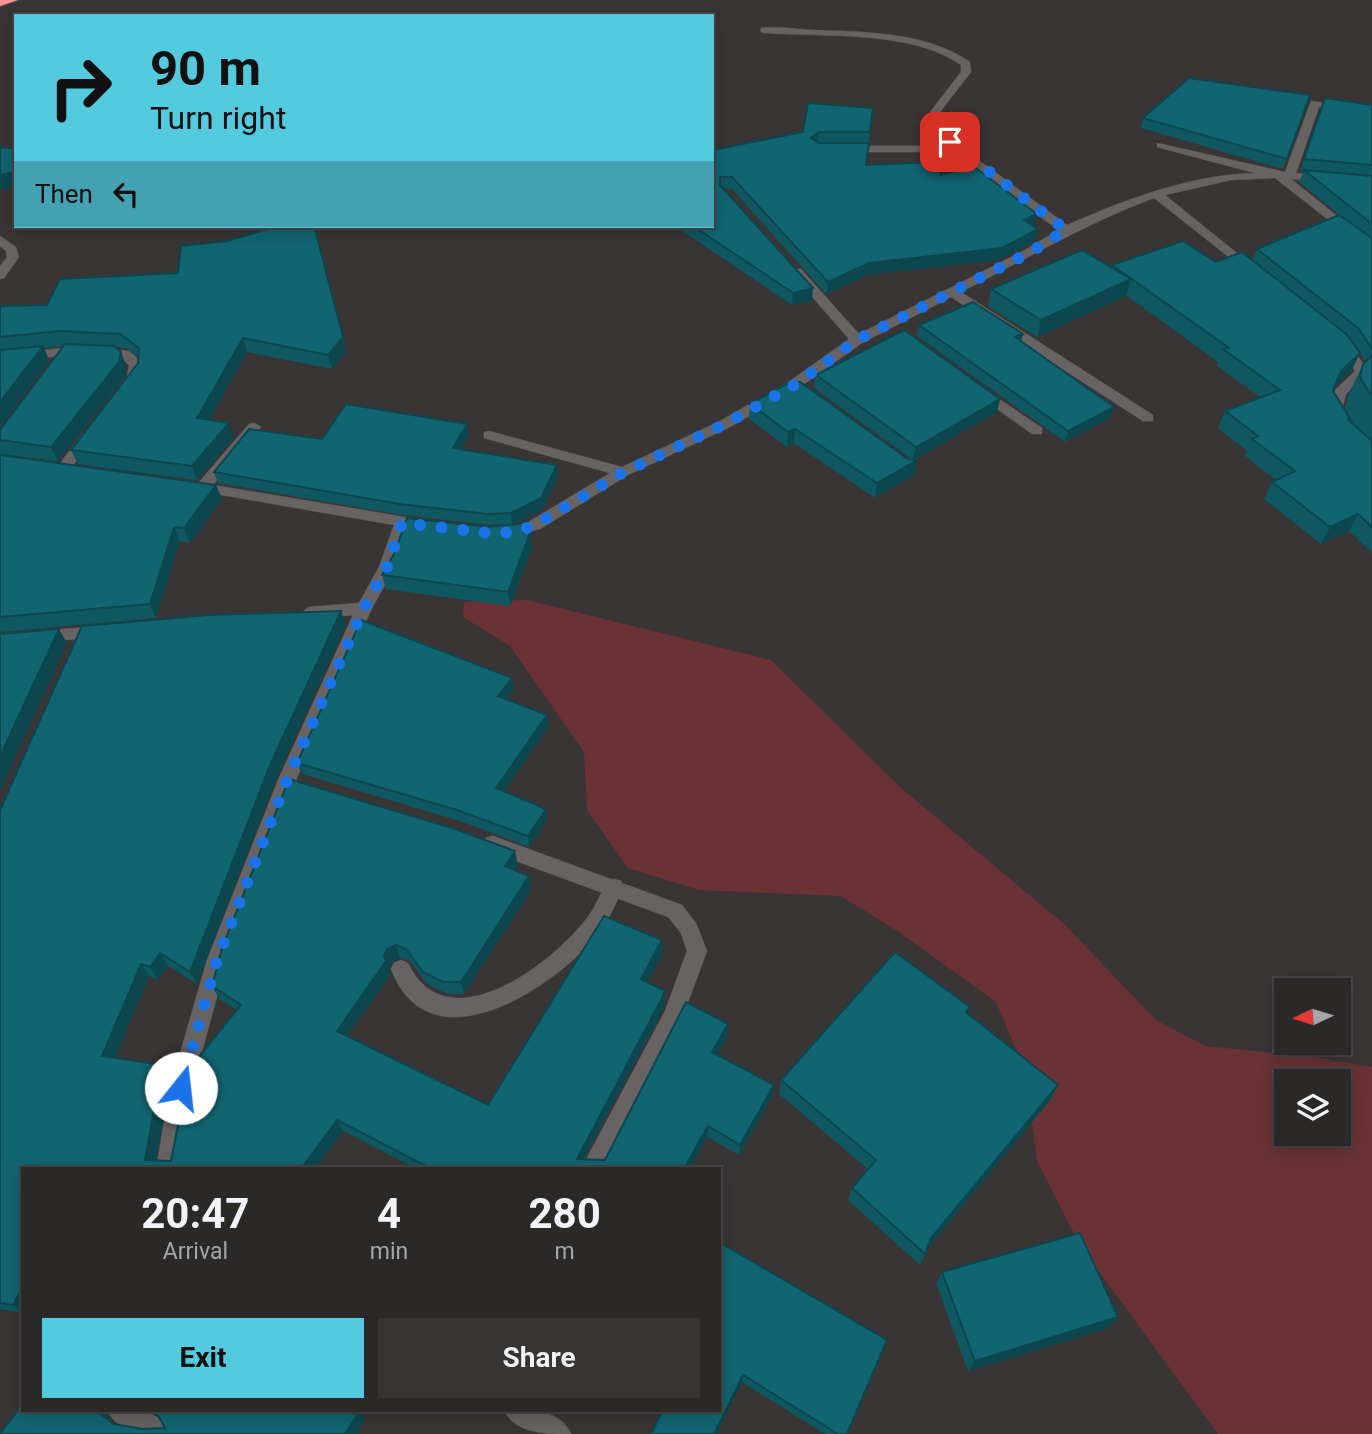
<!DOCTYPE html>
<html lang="en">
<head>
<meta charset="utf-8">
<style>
	:root { --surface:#2b2828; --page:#373434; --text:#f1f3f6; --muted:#a6a6a8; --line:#474445; --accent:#54cade }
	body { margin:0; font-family:Roboto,sans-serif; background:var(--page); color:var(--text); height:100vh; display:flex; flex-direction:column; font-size:26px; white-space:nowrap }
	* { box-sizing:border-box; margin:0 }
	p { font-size:23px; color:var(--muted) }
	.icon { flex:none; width:38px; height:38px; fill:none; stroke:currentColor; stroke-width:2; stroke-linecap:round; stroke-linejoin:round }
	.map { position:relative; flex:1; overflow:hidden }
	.details { position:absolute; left:21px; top:1167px; width:700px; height:245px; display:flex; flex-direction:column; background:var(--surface); border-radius:0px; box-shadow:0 4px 18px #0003,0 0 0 2px var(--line) }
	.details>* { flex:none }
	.banner { position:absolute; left:14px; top:14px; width:700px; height:214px; border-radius:0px; box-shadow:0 4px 18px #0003,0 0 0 2px var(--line); background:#54cade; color:#111; overflow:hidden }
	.needle { width:46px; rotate:266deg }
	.controls { position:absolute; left:1274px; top:978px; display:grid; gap:14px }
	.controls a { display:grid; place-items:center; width:77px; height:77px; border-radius:0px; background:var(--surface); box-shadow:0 4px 18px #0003,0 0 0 2px var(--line); font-size:35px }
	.pin { position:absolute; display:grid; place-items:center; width:60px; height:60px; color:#fff; margin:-30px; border-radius:14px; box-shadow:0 4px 10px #0006 }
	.me { position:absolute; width:77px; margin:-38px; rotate:16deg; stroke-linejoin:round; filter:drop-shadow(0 0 5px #0008) }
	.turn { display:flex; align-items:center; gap:24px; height:147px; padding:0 21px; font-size:32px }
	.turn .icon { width:91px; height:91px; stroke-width:2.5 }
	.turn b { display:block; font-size:49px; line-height:60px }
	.then { display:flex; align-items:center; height:66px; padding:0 21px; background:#0003; gap:14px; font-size:26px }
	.eta { display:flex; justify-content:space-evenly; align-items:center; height:119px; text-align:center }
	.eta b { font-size:42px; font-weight:700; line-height:49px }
	.primary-button { display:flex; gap:14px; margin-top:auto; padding:14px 21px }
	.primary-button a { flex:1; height:80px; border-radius:0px; background:var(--accent); color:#111; font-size:28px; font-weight:700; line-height:80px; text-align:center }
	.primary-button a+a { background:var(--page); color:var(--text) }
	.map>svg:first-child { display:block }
	.green { fill:#6a3234; fill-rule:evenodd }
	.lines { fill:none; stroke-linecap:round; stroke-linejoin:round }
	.service-casing { stroke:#575252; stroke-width:1 }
	.minor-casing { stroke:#575252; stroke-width:1 }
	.motorway-casing { stroke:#575252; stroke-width:2 }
	.service { fill:#686363; fill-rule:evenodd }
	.minor { fill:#686363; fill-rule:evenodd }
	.motorway { fill:#f99193; fill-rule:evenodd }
	.wall { fill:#0f5761; fill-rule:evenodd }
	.shaded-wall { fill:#0c474f }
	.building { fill:#116571; stroke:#0c474f; stroke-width:2 }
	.route { stroke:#1a73e8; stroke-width:12; stroke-dasharray:0 21.6 }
</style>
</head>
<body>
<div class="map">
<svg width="1372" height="1434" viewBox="0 0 1372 1434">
	<rect width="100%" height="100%" fill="#393535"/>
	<!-- green -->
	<path class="green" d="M527,600l244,60 129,127 164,137 92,96 49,26 109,11 58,10v367h-154l-137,-187 -44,-86 -13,-93 -28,-66 -97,-70 -58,-36 -142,-6 -71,-22 -41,-58 -3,-58 -74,-106 -47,-29 1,-15zM1286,1082h53v52h-53z"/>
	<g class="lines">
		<!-- service casing -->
		<g class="service-casing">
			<path id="service" d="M614,879l7,2 3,6c-9,17 -16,36 -29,51 -45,52 -166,131 -204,31l3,-6 7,-3 7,3c38,80 139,4 175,-40 11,-12 17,-28 24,-42z"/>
		</g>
		<!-- minor casing -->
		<g class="minor-casing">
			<g id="minor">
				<path d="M761,28c15,-2 33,1 49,2 52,2 115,1 160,32l1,10 -31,40 21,35 106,78c60,-26 123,-50 188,-52l-98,-26v-4l128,29 26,-71 61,8v6l-53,-8 -23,66 76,7v6l-81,-7 81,65v10l-97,-76 -44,2 -66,15 88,71 2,3 -6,4 -95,-75c-68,25 -129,62 -193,94l192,123v6h-10l-192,-124 -89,46 -62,44 -70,40 -102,48 -88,54 -34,8 -5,-1 -3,-4 3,-4 29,-7 80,-48 -126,-35v-6l5,-1 133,36 98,-46 70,-40 59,-42 -56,-64v-6h8l58,65 166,-84 33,-20 -104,-78h-109l-5,-3 5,-3h103l-18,-34 31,-40v-7c-49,-35 -138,-28 -197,-32l-3,-1z"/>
				<polygon points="0,236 16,247 19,257 4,278 0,279 0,266 7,257 6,251 0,246"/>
				<polygon points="1341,340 1346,341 1369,371 1346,394 1342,409 1350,424 1372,447 1372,460 1367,458 1339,429 1328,409 1335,390 1355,371 1334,344"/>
				<polygon points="66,348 73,352 71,355 0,362 0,354"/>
				<polygon points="97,349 129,351 141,361 141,377 132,389 122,389 120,386 127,377 129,365 121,358 92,356 92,350"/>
				<polygon points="980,386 1042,428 1042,434 1032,434 975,393 975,387"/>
				<polygon points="254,423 261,427 213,485 429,521 437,526 429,531 408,528 395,567 372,608 296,780 227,960 192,1088 178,1169 156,1169 170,1088 207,960 278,780 353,615 309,619 301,613 309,607 359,603 379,567 394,525 193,490 193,484 199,482 249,424"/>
				<polygon points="88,432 93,433 93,439 68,472 58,472 58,466 83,433"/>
				<polygon points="103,626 111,632 109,636 0,646 0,634"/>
				<polygon points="493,836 682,905 696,923 707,951 681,1021 604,1169 581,1169 665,1011 687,951 681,933 668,917 486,850 484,844 486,838"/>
				<path d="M107,1410c24,0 54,-2 65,24 -24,0 -54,0 -65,-24z"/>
				<path d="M504,1410c24,0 56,-2 67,24 -24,0 -56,0 -67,-24z"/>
			</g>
		</g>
		<!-- motorway casing -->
		<g class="motorway-casing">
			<polygon id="motorway" points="0,0 18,0 0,6"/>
		</g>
		<!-- service -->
		<use href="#service" class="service"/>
		<!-- minor -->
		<use href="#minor" class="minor"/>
		<!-- motorway -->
		<use href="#motorway" class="motorway"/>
	</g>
	<!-- wall -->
	<g class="wall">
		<polygon points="1310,95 1283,169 1141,128 1143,118"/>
		<path d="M1325,98l47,7v448l-23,-22 -28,13 -57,-45 8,-17 4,-2 -31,-24 2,-5 -29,-23 7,-17 35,-14 -43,-31 1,-4 -92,-67v1l-89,41 -49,-31 3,-17 120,-22 1,-2 104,-3 37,-2 4,-11 90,-28 -48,-39 5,-11h-4zM1350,339l16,23 -3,2 -15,31 -3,14 -12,-18 2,-5 17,-16z"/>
		<polygon points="873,108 866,165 941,175 1034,226 1035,241 999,260 867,275 826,294 732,189 724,189 812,301 792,305 675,226 712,226 712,150 803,132"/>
		<polygon points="0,306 346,352 332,369 247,352 209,420 234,438 197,480 78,464 71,450 138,363 138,357 126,348 116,347 121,352 126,366 125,376 58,461 0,454 0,430 64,346 44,348 49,360 0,426"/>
		<polygon points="919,325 1023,334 1021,341 1110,418 1065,442 917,336"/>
		<polygon points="816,375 997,412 914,460 914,475 875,498 794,443 787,447 749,419 750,404 908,459 913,460 814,388"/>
		<polygon points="469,435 461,449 558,477 542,510 512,524 490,525 402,515 218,483 214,472 322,439"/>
		<polygon points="0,455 216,485 222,499 190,543 180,541 156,618 0,632"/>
		<polygon points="528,520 532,547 510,606 386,589 382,575 488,527 519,524"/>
		<polygon points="346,625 276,779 197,984 168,966 158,980 149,976 115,1058 162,1065 171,1077 156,1160 171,1161 237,1010 219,999 212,986 518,865 514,870 531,890 464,994 447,994 427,984 410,961 400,958 392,962 389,968 391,974 347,1036 488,1105 663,953 647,982 665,1003 663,1010 584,1159 605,1160 728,1036 717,1054 774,1085 772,1096 739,1155 707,1137 690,1169 417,1169 343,1131 315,1169 23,1169 23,1313 0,1309 0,810"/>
		<polygon points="512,678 514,689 506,699 547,715 549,726 504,791 547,820 529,847 460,821 302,774 297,763"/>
		<polygon points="968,1013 1051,1099 927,1249 920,1265 848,1200 852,1188 868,1169 779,1094 781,1080"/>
		<polygon points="719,1242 847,1434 825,1434 742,1382 719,1410"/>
		<polygon points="942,1272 1108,1328 968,1371 936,1283"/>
	</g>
	<!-- shaded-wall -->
	<g class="shaded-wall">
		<polygon points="819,132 818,143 811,138"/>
		<polygon points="16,172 16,186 0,190 0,175"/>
		<polygon points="1037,214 1034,226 1021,233 1024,220"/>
		<polygon points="1038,229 1035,241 999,260 867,275 826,294 828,282 869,263"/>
		<polygon points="1131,279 1126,296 1037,337 1041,320"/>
		<polygon points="813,288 812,301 792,305 793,293"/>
		<polygon points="1023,334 1020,345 1015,337"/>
		<polygon points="343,337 346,352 332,369 328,355"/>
		<polygon points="243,338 247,352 202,433 197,418"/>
		<polygon points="43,346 49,360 0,426 0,402"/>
		<polygon points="121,352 126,366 125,376 58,461 51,447"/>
		<polygon points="1360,353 1352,370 1333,388 1341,371"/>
		<polygon points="1000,399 997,412 913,460 916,447"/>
		<polygon points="1114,407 1110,418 1065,442 1068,431"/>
		<polygon points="229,423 234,438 197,480 192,466"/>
		<polygon points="467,424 469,435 455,459 453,448"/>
		<polygon points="795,429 794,443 787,447 788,432"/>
		<polygon points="917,460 914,475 875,498 877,483"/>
		<polygon points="557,465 558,477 542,510 512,524 511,513"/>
		<polygon points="216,485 222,499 190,543 184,528"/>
		<polygon points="1358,514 1349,531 1321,544 1330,527"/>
		<polygon points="528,520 532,547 510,606 508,592 523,532"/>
		<polygon points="174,527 180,541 156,618 150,604"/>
		<polygon points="341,611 346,625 276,779 197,984 190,972 270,765"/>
		<polygon points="59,629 67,643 0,791 0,756"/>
		<polygon points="512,678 514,689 500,708 498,696"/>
		<polygon points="547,715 549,726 498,799 496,788"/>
		<polygon points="546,809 547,820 529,847 528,836"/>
		<polygon points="515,851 518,865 508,879 505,866"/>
		<polygon points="529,876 531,890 464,994 461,982"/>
		<polygon points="662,940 663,953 642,991 641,979"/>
		<polygon points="396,945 400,958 392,962 389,968 384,955 387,949"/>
		<polygon points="160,953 168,966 158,980 150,967"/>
		<polygon points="386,961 391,974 343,1042 337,1031"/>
		<polygon points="141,964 149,976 111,1068 102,1056"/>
		<polygon points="665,991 665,1003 663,1010 578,1169 577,1159"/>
		<polygon points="728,1024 728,1036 712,1063 712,1052"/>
		<polygon points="162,1065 171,1077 154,1169 145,1160"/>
		<polygon points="774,1085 772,1096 739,1155 740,1145"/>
		<polygon points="1058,1085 1051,1099 926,1250 931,1238"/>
		<polygon points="337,1120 343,1131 315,1169 301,1169"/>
		<polygon points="708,1126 707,1137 690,1169 684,1169"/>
		<polygon points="23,1286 23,1312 13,1305"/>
		<polygon points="1118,1317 1108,1328 968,1371 975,1361"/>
		<polygon points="743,1375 742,1382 717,1434 714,1434"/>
		<polygon points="98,1410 105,1410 110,1420 125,1431 99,1413"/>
		<polygon points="359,1412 365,1419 356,1434 345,1434"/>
	</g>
	<!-- building -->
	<g class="building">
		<polygon points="1189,78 1310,95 1287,159 1143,118"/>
		<polygon points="1325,98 1372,105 1372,165 1304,159"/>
		<polygon points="808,103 873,108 870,132 819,132 811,138 819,143 869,143 866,165 936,162 941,175 973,166 1037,214 1024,220 1038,229 1002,248 869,263 828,282 732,177 720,177 720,185 813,288 793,293 693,226 712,226 712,150 803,132"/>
		<polygon points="0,148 16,148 16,172 0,175"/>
		<polygon points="1304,170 1372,176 1372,224"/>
		<polygon points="1339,215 1372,238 1372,349 1358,328 1257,249"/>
		<polygon points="278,226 314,226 343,337 328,355 243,338 197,418 229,423 192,466 71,450 138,363 139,348 120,334 60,331 0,337 0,306 47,305 60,279 178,273 181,246 227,241"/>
		<polygon points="1183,241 1216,262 1242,252 1346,334 1360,353 1341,371 1333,391 1351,420 1347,419 1372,441 1372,527 1358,514 1330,527 1272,482 1295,471 1252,439 1258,436 1225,411 1280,390 1223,349 1229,348 1112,265"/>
		<polygon points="1082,250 1131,279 1041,320 991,289"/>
		<polygon points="973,302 1023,334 1015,337 1114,407 1068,431 919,325"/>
		<polygon points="904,330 1000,399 916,447 816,375"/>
		<polygon points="65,344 114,346 121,352 119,362 51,447 0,440 0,430"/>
		<polygon points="43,346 0,402 0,350"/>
		<polygon points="1372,355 1372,395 1368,391 1360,377 1363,364"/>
		<polygon points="792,381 800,382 908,459 917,460 877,483 795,429 788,432 750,404"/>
		<polygon points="346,404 467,424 453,448 557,465 541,498 511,513 488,514 400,504 214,472 249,429 322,439"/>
		<polygon points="0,455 216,485 184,528 174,527 150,604 0,617"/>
		<polygon points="407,518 488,527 519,524 528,520 523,532 530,533 508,592 382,575 394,554"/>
		<polygon points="341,611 270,765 190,972 160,953 150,967 141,964 102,1056 162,1065 145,1160 171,1161 189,1069 241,1005 212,986 222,948 289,779 452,828 515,851 505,866 529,876 461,982 443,982 423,972 406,949 396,945 387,949 384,955 386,961 337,1031 488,1105 604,916 662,940 641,979 665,991 662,998 577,1159 605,1160 686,1002 728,1024 712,1052 774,1085 740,1145 708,1126 684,1169 432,1169 337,1120 301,1169 23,1169 23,1286 13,1305 0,1303 0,810 82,626 210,615"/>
		<polygon points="361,620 512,678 498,696 547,715 496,788 546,809 528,836 457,810 297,763"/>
		<polygon points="59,629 0,756 0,634"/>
		<polygon points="895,952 970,1007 966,1012 1058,1085 931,1238 925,1254 852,1188 876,1160 781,1080"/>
		<polygon points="1080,1233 1118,1317 975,1361 942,1272"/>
		<polygon points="719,1242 887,1340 847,1434 838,1434 743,1375 714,1434 651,1434 663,1410 719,1410"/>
		<polygon points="23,1404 23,1410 98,1410 99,1413 114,1424 143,1429 165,1428 159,1417 150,1410 357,1410 359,1412 345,1434 0,1434"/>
	</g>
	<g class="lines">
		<!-- route -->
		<polyline class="route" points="181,1088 217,960 247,883 287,780 364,608 387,567 402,523 490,533 516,532 535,525 624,472 725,424 796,384 857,340 1029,253 1066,230 950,142"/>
	</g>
</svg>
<div class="controls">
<a><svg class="needle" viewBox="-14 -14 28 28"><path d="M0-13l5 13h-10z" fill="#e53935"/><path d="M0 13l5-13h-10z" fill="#a6a6a8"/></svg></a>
<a><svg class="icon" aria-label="layers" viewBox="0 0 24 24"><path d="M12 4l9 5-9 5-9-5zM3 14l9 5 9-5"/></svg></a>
</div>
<div class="pin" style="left:950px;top:142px;background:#d93025"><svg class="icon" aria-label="arrive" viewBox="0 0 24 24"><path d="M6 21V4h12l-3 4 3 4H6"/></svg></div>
<svg class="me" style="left:181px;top:1088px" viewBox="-20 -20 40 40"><circle r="19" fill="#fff"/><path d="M0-13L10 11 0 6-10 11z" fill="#1a73e8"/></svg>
<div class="banner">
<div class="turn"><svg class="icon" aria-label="right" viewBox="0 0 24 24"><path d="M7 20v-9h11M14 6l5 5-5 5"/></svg><div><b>90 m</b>Turn right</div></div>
<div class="then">Then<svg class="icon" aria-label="left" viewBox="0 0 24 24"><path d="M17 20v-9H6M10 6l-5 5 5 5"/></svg></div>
</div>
<section class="details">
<div class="eta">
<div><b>20:47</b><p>Arrival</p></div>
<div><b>4</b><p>min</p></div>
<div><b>280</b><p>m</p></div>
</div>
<div class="primary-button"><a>Exit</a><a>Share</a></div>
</section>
</div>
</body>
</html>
